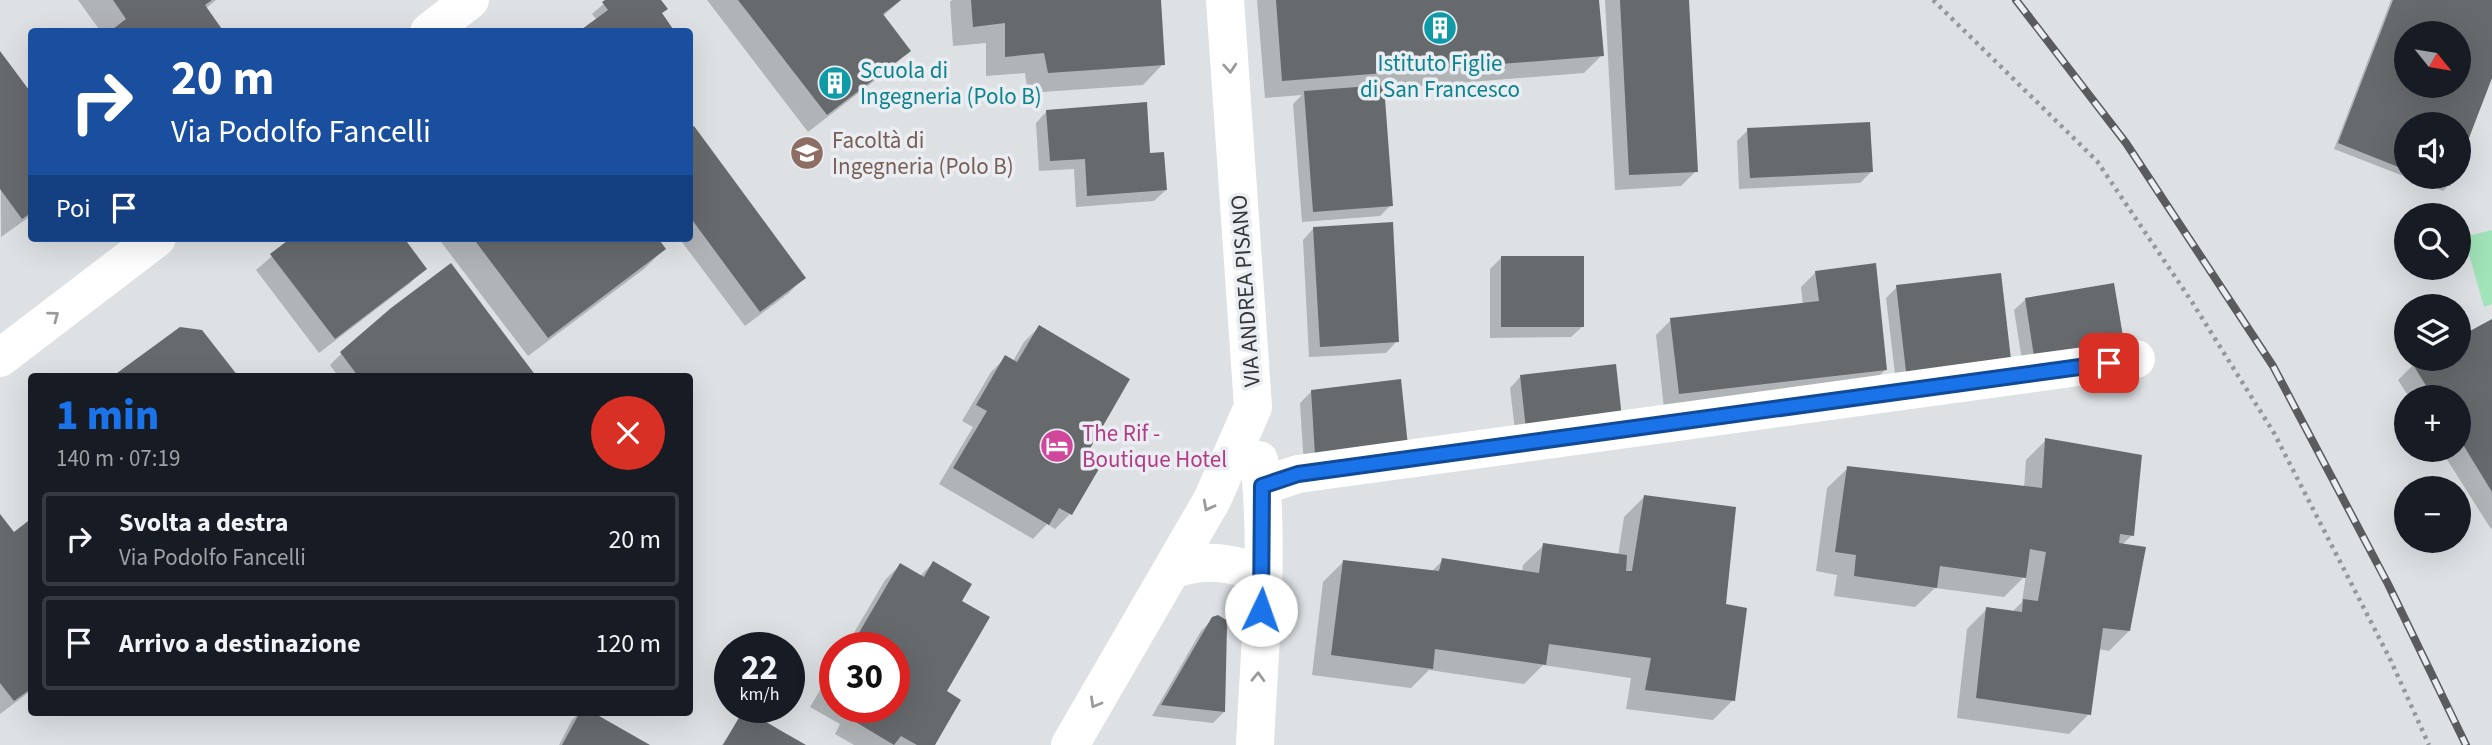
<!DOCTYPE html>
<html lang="it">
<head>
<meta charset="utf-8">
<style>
	:root { --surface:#171b24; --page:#242831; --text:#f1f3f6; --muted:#9ea1a6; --line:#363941; --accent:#1a73e8 }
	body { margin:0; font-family:"Source Sans 3",sans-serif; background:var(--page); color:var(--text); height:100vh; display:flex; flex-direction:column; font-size:26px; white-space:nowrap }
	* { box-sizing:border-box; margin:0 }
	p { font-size:23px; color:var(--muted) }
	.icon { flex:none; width:38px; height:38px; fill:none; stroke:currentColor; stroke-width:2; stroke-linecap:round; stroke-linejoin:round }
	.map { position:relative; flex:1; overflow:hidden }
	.details { position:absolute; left:28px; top:373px; width:665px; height:343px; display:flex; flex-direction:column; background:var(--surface); border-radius:7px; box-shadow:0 7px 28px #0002 }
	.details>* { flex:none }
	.banner { position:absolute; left:28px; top:28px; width:665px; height:214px; border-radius:7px; box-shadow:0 7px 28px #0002; background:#1a4fa0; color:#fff; overflow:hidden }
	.needle { width:46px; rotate:120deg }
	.fabs { position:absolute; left:2394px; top:21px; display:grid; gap:14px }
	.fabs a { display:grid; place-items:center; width:77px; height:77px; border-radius:50%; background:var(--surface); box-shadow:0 7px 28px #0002; font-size:35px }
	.speed { position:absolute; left:714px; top:632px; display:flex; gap:14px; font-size:35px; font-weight:700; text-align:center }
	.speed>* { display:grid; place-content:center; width:91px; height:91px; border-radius:50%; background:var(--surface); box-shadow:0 7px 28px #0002; line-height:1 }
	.speed small { font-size:18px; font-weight:400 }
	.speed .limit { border:10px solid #d22; background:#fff; color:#111 }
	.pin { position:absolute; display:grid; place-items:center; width:60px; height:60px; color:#fff; margin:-30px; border-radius:14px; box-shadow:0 4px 10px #0006 }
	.me { position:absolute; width:77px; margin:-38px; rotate:3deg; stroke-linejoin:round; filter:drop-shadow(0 0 5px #0008) }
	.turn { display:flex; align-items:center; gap:24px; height:147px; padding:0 28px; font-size:32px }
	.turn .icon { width:91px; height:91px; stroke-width:2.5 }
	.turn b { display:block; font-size:49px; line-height:60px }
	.then { display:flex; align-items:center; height:66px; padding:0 28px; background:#0003; gap:14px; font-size:26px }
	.round { display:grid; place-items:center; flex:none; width:74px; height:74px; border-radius:37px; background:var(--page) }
	.summary { display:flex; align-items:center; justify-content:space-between; height:119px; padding:0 28px }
	h1 { font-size:42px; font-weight:800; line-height:52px; color:var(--accent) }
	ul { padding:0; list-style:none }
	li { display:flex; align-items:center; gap:21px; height:94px; margin:0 14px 10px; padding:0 14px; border:4px solid var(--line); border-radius:7px }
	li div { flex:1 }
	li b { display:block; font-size:26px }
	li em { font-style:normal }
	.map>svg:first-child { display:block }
	.green { fill:#a1e4b9 }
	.shadow { fill:#0003; fill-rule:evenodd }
	.building { fill:#666a6d; fill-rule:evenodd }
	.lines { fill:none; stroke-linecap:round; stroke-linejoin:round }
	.path { stroke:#96989b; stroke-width:4.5; stroke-dasharray:3.5 5; stroke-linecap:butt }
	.minor { stroke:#fff; stroke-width:38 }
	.rail-casing { stroke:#5a5b5d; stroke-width:8 }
	.rail { stroke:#eaeef2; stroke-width:5; stroke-dasharray:16; stroke-linecap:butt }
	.oneway { stroke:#9a9b9c }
	.route-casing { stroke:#114b97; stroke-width:18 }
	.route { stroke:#1a73e8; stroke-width:12 }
	.labels { text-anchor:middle; stroke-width:7; stroke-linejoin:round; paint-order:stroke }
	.culture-label { font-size:23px; fill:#0d838f; stroke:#eaeef2 }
	.education-label { font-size:23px; fill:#785e54; stroke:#eaeef2; text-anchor:start }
	.street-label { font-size:23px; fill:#363739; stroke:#eaeef2 }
	.hotel-label { font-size:23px; fill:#b23c85; stroke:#eaeef2; text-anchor:start }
</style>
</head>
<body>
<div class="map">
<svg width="2492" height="745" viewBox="0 0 2492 745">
	<rect width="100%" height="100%" fill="#dde1e4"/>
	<!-- green -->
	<polygon class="green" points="2492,230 2492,304 2484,307 2464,237"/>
	<!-- shadow -->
	<g class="shadow">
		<polygon points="78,0 216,0 205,9 221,32 101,32"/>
		<polygon points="608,0 659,0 597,20 592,14"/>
		<polygon points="707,0 901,0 883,16 908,51 891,68 808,132"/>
		<polygon points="952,0 1159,0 1163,64 1143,85 1028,93 1025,73 986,76 986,43 953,46 950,2"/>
		<polygon points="1257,0 1598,0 1602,55 1584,73 1382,89 1391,205 1380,216 1302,222 1293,104 1302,95 1265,98"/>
		<polygon points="1605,0 1687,0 1696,171 1681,186 1615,190"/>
		<path d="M2391,0h101v72l-33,87v-35h-53v53l-72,-28zM2406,33h53v53h-53z"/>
		<polygon points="0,53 28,93 32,90 32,215 1,237"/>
		<polygon points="1047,111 1148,155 1166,190 1154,201 1076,207 1074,169 1039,171 1036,123"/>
		<polygon points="693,129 804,277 789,293 745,326 679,238 690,238 690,132"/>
		<polygon points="1748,130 1871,172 1860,183 1739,189 1737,141"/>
		<polygon points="2406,177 2452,177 2449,185 2443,191"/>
		<polygon points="1314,228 1397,341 1386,353 1309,357 1303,240"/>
		<polygon points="293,238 402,238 425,269 409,284 319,353 256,270"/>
		<polygon points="438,238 656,238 664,249 644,269 528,356"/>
		<polygon points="1501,258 1583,326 1571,337 1490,338 1490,269"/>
		<polygon points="450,266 533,376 338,376 330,365 341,354 389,312"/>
		<polygon points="1816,272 1886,369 1870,385 1664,409 1656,335 1671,320 1803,305 1801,287"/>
		<polygon points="2000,274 1897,391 1886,298 1897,287"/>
		<polygon points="2113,285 2024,373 2014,310 2026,299"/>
		<polygon points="2492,321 2492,528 2491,529 2441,450 2459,450 2459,397 2409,397 2398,380 2413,365 2424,359 2459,359 2459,339"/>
		<polygon points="1039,327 1085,453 1070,514 1055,529 1047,524 1033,539 939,484 973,427 962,421 991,372 1006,357 1013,361 1024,342"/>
		<polygon points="181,329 201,332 236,376 116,376"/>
		<polygon points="1614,366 1516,439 1510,388 1521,376"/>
		<polygon points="1400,381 1304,466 1300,403 1311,392"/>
		<polygon points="2046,440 2132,535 2122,545 2129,631 2109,651 2098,649 2089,714 2069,734 1957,718 1967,629 1987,609 2012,612 2022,602 2026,575 2004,597 1935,588 1915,607 1834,596 1837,575 1816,571 1827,488 1848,468 2024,488 2026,460"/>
		<polygon points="1644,497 1724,606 1733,700 1713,720 1626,709 1631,678 1543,665 1524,684 1429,670 1411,688 1312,675 1323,582 1343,562 1431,572 1443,560 1522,572 1523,565 1544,545 1618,556 1624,517"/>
		<polygon points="0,516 13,534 32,520 32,690 0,714"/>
		<polygon points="933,563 959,601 933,745 854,745 835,734 840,724 810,707 835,665 835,707 894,707 894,648 845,648 885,580 900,565 920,576"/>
		<polygon points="1213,619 1224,712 1213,723 1152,716 1201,631"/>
		<polygon points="744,711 802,745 722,745"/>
		<polygon points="580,712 588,712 647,745 559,745 572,720"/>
	</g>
	<!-- building -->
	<g class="building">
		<polygon points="113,0 212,0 205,5 224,32 109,32 126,19"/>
		<polygon points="605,0 661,0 668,9 662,13 675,32 578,32 608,10 602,2"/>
		<polygon points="738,0 901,0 883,14 911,51 827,115"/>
		<polygon points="971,0 1161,0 1165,65 1048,73 1044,53 1005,57 1005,23 973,27"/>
		<polygon points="1276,0 1599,0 1604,56 1282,81"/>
		<polygon points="1620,0 1689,0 1698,172 1629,175"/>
		<path d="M2393,0h99v78l-33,86v-40h-53v46l-68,-27zM2406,33h53v53h-53z"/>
		<polygon points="0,51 29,90 32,88 32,212 22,219 0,189"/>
		<polygon points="1384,85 1393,206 1313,212 1304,91"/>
		<polygon points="1147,102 1150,153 1164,152 1167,190 1087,196 1085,159 1050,161 1046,110"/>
		<polygon points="1870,122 1873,172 1750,178 1747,128"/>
		<polygon points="694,126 806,278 760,312 690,217 690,129"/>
		<polygon points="2426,177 2454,177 2450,186"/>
		<polygon points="1393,222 1399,342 1320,347 1313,227"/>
		<polygon points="291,238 404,238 427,269 335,339 270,254"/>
		<polygon points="473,238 658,238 666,249 548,338"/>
		<rect x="1501" y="256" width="83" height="71"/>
		<polygon points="451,263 536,376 358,376 340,352 391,308"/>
		<polygon points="1876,263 1887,370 1679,394 1670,318 1819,301 1815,271"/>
		<polygon points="2001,273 2012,368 1907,380 1896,285"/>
		<polygon points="2114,283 2125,348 2035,363 2025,298"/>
		<polygon points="2492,319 2492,492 2459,438 2459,397 2433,397 2412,363 2420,359 2459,359 2459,337"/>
		<polygon points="1039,325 1130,379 1088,452 1103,462 1072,515 1059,508 1049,525 953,468 987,411 976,405 1005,355 1017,362"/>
		<polygon points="180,327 202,330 238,376 113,376"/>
		<polygon points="1616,364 1622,418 1526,429 1520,375"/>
		<polygon points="1401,379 1408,446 1315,455 1311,390"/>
		<polygon points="2045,438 2142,455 2134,536 2120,534 2119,543 2146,547 2130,631 2103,628 2091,715 1976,698 1986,607 2022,612 2023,599 2038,601 2046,552 2030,549 2026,578 1940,566 1937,588 1854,576 1856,555 1835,552 1847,466 2042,488"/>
		<polygon points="1644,495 1736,507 1726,604 1747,608 1735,701 1645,690 1651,658 1549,644 1546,665 1435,649 1433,669 1331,655 1343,560 1439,571 1442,558 1539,573 1543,543 1627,555 1626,571 1632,571"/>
		<polygon points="0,514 14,532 32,518 32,688 14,701 0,683"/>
		<polygon points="933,561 972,584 962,601 990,617 947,691 961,700 935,745 917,745 901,736 894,745 849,718 855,707 894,707 894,648 850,648 900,563 924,577"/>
		<polygon points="1218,615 1226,620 1227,627 1225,712 1161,705 1212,617"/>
		<polygon points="835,673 835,697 824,691"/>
		<polygon points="744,709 778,729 806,745 723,745"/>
		<polygon points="580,712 592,712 650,745 562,745"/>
	</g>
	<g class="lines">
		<!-- path -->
		<polyline class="path" points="1933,0 2097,161 2192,302 2274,433 2391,661 2429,745"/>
		<!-- minor -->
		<g class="minor">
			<polyline points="429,32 470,0"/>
			<polyline points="0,358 157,238"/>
			<polyline points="1262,486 1298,474 2136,359"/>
			<path d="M1174,569c35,-11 54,-6 89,4"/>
			<polyline points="1070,745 1212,500 1253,407 1225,0"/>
			<path d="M1255,745c4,-94 15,-191 4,-285"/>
		</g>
		<!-- rail casing -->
		<g class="rail-casing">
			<polyline id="rail" points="2016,0 2126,143 2273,366 2388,584 2466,745"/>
		</g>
		<!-- rail -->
		<use href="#rail" class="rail"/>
	</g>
	<!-- one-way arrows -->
	<defs><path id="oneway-chevron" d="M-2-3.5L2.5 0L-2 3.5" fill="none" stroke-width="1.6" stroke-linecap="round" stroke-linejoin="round" transform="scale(1.75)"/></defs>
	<g class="oneway">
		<use href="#oneway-chevron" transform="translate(1230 68) rotate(86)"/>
		<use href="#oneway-chevron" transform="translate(54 316) rotate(-37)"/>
		<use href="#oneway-chevron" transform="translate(1208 506) rotate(118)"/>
		<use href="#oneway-chevron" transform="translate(1258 677) rotate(-88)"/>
		<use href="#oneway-chevron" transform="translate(1095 703) rotate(120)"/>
	</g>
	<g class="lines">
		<!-- route casing -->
		<g class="route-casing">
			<polyline id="route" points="1261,610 1262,486 1298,474 2109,363"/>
		</g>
		<!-- route -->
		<use href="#route" class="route"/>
	</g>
	<!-- icons -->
	<defs>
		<g id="building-disc" transform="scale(1.75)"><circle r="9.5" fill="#0f9aa8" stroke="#eaeef2"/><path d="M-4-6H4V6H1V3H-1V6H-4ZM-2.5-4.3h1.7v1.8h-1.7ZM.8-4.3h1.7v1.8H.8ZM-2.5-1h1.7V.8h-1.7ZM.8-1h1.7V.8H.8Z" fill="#fff"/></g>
		<g id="university-disc" transform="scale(1.75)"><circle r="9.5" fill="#8d6e63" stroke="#eaeef2"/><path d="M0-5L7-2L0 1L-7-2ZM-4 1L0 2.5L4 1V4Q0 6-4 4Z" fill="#fff"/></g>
		<g id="hotel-disc" transform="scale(1.75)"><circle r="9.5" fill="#d1479c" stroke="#eaeef2"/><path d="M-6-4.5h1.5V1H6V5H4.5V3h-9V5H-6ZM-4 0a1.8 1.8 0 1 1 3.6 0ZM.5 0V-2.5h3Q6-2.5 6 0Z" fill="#fff"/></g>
	</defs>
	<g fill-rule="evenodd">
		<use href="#building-disc" x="1440" y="28"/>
		<use href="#building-disc" x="835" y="83"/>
		<use href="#university-disc" x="807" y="153"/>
		<use href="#hotel-disc" x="1057" y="446"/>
	</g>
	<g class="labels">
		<!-- culture labels -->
		<g class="culture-label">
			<text x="1440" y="71">Istituto Figlie<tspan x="1440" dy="26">di San Francesco</tspan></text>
			<text x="860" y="78" text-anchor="start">Scuola di<tspan x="860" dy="26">Ingegneria (Polo B)</tspan></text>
		</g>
		<!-- education labels -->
		<g class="education-label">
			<text x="832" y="148">Facoltà di<tspan x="832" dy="26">Ingegneria (Polo B)</tspan></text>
		</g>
		<!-- street labels -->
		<g class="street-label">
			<text transform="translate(1245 291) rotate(-94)" y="8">VIA ANDREA PISANO</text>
		</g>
		<!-- hotel labels -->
		<g class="hotel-label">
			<text x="1082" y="441">The Rif -<tspan x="1082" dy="26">Boutique Hotel</tspan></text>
		</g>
	</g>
</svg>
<div class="fabs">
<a><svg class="needle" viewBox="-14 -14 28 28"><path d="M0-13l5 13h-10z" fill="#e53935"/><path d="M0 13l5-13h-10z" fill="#9ea1a6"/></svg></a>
<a><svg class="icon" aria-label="sound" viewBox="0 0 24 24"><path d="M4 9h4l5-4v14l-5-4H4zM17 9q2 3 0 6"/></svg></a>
<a><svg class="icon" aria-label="search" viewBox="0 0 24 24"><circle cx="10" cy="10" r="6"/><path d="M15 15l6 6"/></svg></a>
<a><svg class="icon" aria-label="layers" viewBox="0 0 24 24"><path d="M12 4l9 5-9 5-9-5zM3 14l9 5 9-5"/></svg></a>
<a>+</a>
<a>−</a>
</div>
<div class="speed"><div>22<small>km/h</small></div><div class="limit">30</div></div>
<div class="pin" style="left:2109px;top:363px;background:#d93025"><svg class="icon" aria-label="arrive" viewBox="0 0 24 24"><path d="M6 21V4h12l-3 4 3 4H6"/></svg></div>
<svg class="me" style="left:1261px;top:610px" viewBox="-20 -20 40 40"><circle r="19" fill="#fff"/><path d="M0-13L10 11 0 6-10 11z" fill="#1a73e8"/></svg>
<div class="banner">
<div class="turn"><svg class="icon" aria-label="right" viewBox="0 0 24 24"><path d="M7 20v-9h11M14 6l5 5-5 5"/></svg><div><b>20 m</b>Via Podolfo Fancelli</div></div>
<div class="then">Poi<svg class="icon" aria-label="arrive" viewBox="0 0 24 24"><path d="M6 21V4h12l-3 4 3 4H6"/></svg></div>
</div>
<section class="details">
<div class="summary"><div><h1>1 min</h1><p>140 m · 07:19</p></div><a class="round" style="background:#d93025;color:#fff"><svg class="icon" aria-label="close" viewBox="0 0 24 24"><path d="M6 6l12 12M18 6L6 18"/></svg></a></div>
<ul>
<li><svg class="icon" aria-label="right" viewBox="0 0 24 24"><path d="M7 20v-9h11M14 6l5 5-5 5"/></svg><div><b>Svolta a destra</b><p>Via Podolfo Fancelli</p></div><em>20 m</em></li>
<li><svg class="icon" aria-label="arrive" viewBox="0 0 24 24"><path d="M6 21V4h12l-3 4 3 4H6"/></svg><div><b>Arrivo a destinazione</b></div><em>120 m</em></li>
</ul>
</section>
</div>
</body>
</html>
